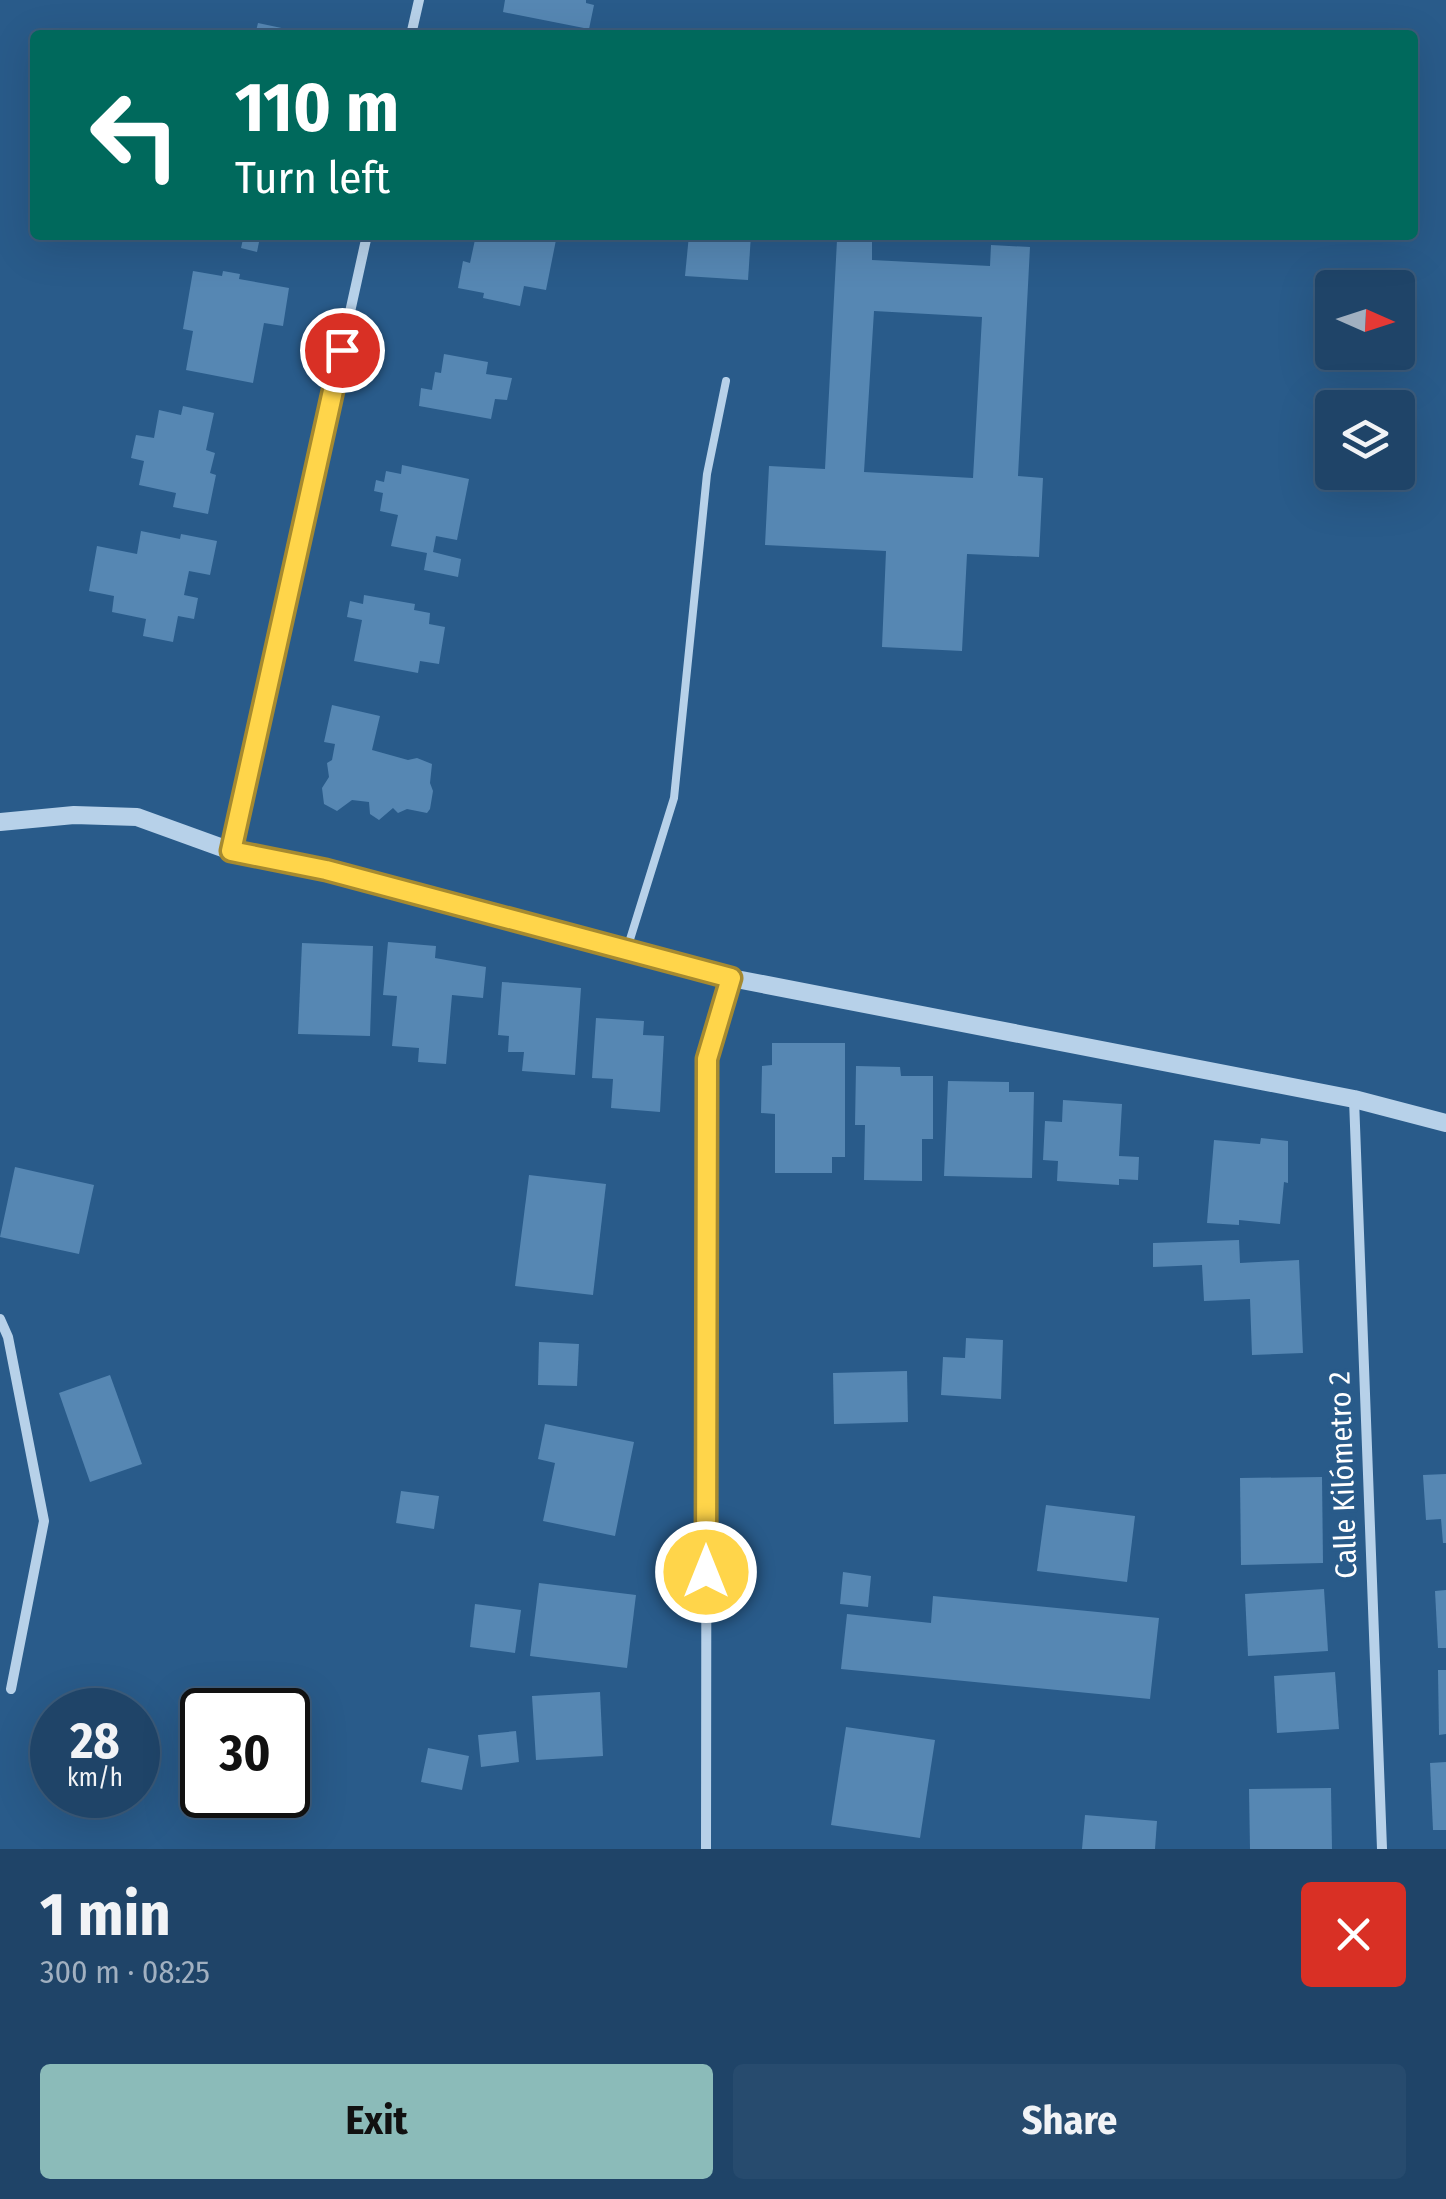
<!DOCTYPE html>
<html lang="en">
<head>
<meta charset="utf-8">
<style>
	:root { --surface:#1f4468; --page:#274b6e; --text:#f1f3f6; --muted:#a1b0c0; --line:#3c5c7c; --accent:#8bbbb9 }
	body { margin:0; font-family:"Fira Sans Condensed",sans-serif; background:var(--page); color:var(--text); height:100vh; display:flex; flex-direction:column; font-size:38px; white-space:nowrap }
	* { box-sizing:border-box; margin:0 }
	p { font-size:32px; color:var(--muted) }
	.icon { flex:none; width:55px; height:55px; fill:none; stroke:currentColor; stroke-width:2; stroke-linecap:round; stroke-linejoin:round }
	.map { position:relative; height:1849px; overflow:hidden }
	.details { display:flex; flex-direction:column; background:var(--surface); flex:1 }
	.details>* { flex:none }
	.top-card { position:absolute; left:30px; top:30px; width:1388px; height:210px; border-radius:10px; box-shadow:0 10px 40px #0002,0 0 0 2px var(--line); background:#00695c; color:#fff; overflow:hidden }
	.needle { width:65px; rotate:93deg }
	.fabs { position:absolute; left:1315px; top:270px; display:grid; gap:20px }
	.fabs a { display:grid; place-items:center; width:100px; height:100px; border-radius:10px; background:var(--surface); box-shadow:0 10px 40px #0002,0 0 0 2px var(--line); font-size:50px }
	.speed { position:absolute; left:30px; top:1688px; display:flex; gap:20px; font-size:50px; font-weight:700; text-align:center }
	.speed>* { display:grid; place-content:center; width:130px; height:130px; border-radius:50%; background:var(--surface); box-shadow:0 10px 40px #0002,0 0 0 2px var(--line); line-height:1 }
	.speed small { font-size:25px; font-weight:400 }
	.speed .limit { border:5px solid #111; border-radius:15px; background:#fff; color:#111 }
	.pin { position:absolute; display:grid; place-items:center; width:85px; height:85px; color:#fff; margin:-42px; border:5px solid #fff; border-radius:50%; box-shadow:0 2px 10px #0007 }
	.me { position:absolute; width:110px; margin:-55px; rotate:0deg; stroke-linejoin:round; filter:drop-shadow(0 0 8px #0008) }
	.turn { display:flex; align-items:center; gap:35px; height:210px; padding:0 40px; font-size:45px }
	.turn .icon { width:130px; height:130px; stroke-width:2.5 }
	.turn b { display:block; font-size:70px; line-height:85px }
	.round { display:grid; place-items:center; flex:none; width:105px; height:105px; border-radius:10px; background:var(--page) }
	.headline { display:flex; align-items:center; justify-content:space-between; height:170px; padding:0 40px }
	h1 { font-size:60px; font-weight:700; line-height:75px }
	.cta { display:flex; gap:20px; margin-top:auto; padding:20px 40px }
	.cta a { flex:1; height:115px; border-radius:10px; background:var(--accent); color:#111; font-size:40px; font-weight:700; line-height:115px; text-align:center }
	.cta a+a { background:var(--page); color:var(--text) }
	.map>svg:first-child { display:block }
	.building { fill:#5687b3; fill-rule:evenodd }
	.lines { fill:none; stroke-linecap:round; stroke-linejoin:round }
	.service { stroke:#b7d1e9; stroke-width:8 }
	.minor { stroke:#b7d1e9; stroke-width:10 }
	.tertiary { stroke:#b7d1e9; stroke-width:18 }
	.route-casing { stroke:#a68a30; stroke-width:25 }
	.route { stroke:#ffd54a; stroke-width:18 }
	.labels { text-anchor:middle; stroke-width:8; stroke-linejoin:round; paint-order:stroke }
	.street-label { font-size:30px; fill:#fff; stroke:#295b8a }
</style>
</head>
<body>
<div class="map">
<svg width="1446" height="1849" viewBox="0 0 1446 1849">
	<rect width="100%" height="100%" fill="#295b8a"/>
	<!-- building -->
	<g class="building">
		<polygon points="505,0 586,0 586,3 594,5 589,29 503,12"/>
		<polygon points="258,23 305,33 305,35 255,35"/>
		<polygon points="244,235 274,235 273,240 260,237 257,252 241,248"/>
		<polygon points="476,235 557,235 546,290 524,286 520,306 483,298 484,293 458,288 463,261 470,263"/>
		<polygon points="689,235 751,235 748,280 685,276"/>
		<path d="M837,240l35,1v19l118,6 1,-21 39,2 -12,229 25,2 -4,79 -72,-3 -5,97 -80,-4 4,-96 -121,-6 4,-79 56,3zM874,311l108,6 -9,161 -109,-6z"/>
		<polygon points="193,271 222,276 223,271 240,274 239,279 289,288 283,326 264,323 253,383 186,370 193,331 183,329"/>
		<polygon points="444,354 488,362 486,374 512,378 507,400 495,399 491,419 419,406 421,388 432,390 435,372 441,373"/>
		<polygon points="183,406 214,413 206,450 215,453 210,473 216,475 208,514 173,507 176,493 139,485 144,461 131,458 136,435 154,438 159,410 181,415"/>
		<polygon points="402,465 469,479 457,540 436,536 433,552 461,559 458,577 424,570 427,553 391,546 398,515 380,511 383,493 374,491 376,480 384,482 386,471 401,474"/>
		<polygon points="141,531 180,539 181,534 217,541 210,575 189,571 184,595 198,598 194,619 178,616 173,642 143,636 146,619 112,612 114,596 89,591 97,546 137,554"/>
		<polygon points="364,595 415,604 414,610 430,613 429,624 445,627 439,664 420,661 418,673 354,661 362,620 347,617 350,601 363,604"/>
		<polygon points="332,705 380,716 372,750 408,760 417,758 432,764 430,783 433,791 430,809 427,813 407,809 398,813 393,808 379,820 370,814 369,802 352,800 337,811 324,804 322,788 329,777 327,763 332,760 335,744 324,742"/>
		<polygon points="388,942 436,946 435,958 486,967 483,998 452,995 446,1064 418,1062 419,1048 392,1046 397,996 383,995"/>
		<polygon points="302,943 373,946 370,1036 298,1034"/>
		<polygon points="502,982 581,988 575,1075 522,1071 524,1052 508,1052 509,1036 498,1035"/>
		<polygon points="596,1018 644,1021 643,1035 664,1036 660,1112 611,1108 613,1079 592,1078"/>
		<polygon points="772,1043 845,1043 845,1157 832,1157 832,1173 775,1173 775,1114 761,1113 762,1066 772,1065"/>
		<polygon points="856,1066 900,1067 901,1076 933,1076 933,1139 922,1139 922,1181 864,1180 865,1125 855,1125"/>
		<polygon points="948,1081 1009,1082 1009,1092 1034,1092 1032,1178 944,1176"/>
		<polygon points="1063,1100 1122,1104 1119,1156 1139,1157 1138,1180 1119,1179 1119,1185 1057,1181 1058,1161 1043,1160 1045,1121 1062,1122"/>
		<polygon points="1261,1138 1288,1141 1288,1183 1284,1182 1280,1224 1239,1220 1239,1225 1207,1223 1214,1140 1260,1144"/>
		<polygon points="15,1167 94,1185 79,1254 0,1237"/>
		<polygon points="529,1175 606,1184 593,1295 515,1286"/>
		<polygon points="1239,1240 1240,1263 1299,1260 1303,1353 1252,1355 1250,1299 1204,1301 1202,1265 1153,1267 1153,1243"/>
		<polygon points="966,1338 1003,1340 1001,1399 941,1395 943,1357 965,1358"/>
		<polygon points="539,1342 579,1344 577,1386 538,1385"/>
		<polygon points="907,1371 908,1422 834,1424 833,1373"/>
		<polygon points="110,1375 142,1464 90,1482 59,1393"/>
		<polygon points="545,1424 634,1442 615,1536 543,1521 555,1463 538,1459"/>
		<polygon points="1446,1474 1446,1543 1443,1543 1441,1519 1426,1520 1423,1475"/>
		<polygon points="1322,1477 1323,1563 1241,1565 1240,1478"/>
		<polygon points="401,1491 439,1496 434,1529 396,1523"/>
		<polygon points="1046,1505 1135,1516 1127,1582 1037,1571"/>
		<polygon points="843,1572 871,1576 868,1607 840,1604"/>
		<polygon points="539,1583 636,1595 627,1668 530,1656"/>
		<polygon points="1324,1589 1328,1651 1248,1656 1245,1594"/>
		<polygon points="1446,1590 1446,1648 1438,1648 1435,1591"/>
		<polygon points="933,1596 1159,1618 1150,1699 841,1669 847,1614 931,1623"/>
		<polygon points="475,1604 521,1610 515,1653 470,1647"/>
		<polygon points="1438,1670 1446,1670 1446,1734 1439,1735"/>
		<polygon points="1335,1672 1339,1729 1277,1733 1274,1676"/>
		<polygon points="600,1692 603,1756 536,1760 532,1696"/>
		<polygon points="846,1727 935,1740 920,1838 831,1825"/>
		<polygon points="516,1731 519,1762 481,1767 478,1735"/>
		<polygon points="428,1748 469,1756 462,1790 421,1782"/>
		<polygon points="1446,1762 1446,1830 1433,1830 1430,1763"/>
		<polygon points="1331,1788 1332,1849 1250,1849 1249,1789"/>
		<polygon points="1085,1815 1157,1821 1155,1849 1082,1849"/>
	</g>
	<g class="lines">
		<!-- service -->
		<polyline class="service" points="627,949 674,798 707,474 726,381"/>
		<!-- minor -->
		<g class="minor">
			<polyline points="411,35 419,0"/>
			<polyline points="231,851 367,235"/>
			<polyline points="1354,1099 1382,1849"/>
			<polyline points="0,1319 8,1337 44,1521 11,1689"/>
			<polyline points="706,1849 707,1059 731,978"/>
		</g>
		<!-- tertiary -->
		<polyline class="tertiary" points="0,822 74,815 137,817 231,851 326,870 731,978 1354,1099 1446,1123"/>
	</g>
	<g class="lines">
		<!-- route casing -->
		<g class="route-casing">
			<polyline id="route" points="342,350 231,851 326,870 731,978 707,1059 706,1572"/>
		</g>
		<!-- route -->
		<use href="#route" class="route"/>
	</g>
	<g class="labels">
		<!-- street labels -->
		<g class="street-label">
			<text transform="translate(1343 1475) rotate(-92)" y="10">Calle Kilómetro 2</text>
		</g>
	</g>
</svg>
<div class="fabs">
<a><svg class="needle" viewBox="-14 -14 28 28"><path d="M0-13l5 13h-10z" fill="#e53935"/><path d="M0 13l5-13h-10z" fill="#a1b0c0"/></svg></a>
<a><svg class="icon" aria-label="layers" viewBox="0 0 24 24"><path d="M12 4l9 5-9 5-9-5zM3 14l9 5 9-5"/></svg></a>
</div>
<div class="speed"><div>28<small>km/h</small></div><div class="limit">30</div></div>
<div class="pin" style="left:342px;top:350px;background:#d93025"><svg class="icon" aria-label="arrive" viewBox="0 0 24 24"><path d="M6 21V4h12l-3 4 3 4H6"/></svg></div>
<svg class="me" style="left:706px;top:1572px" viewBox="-20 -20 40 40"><circle r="17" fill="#ffd54a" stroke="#fff" stroke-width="3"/><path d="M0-11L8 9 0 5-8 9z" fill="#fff"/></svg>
<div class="top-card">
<div class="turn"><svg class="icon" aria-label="left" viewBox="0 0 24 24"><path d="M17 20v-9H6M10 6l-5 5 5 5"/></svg><div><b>110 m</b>Turn left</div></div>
</div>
</div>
<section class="details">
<div class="headline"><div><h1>1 min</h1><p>300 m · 08:25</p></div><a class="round" style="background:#d93025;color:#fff"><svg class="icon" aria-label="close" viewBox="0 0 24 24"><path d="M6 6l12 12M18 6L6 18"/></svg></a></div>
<div class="cta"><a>Exit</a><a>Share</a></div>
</section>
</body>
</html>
